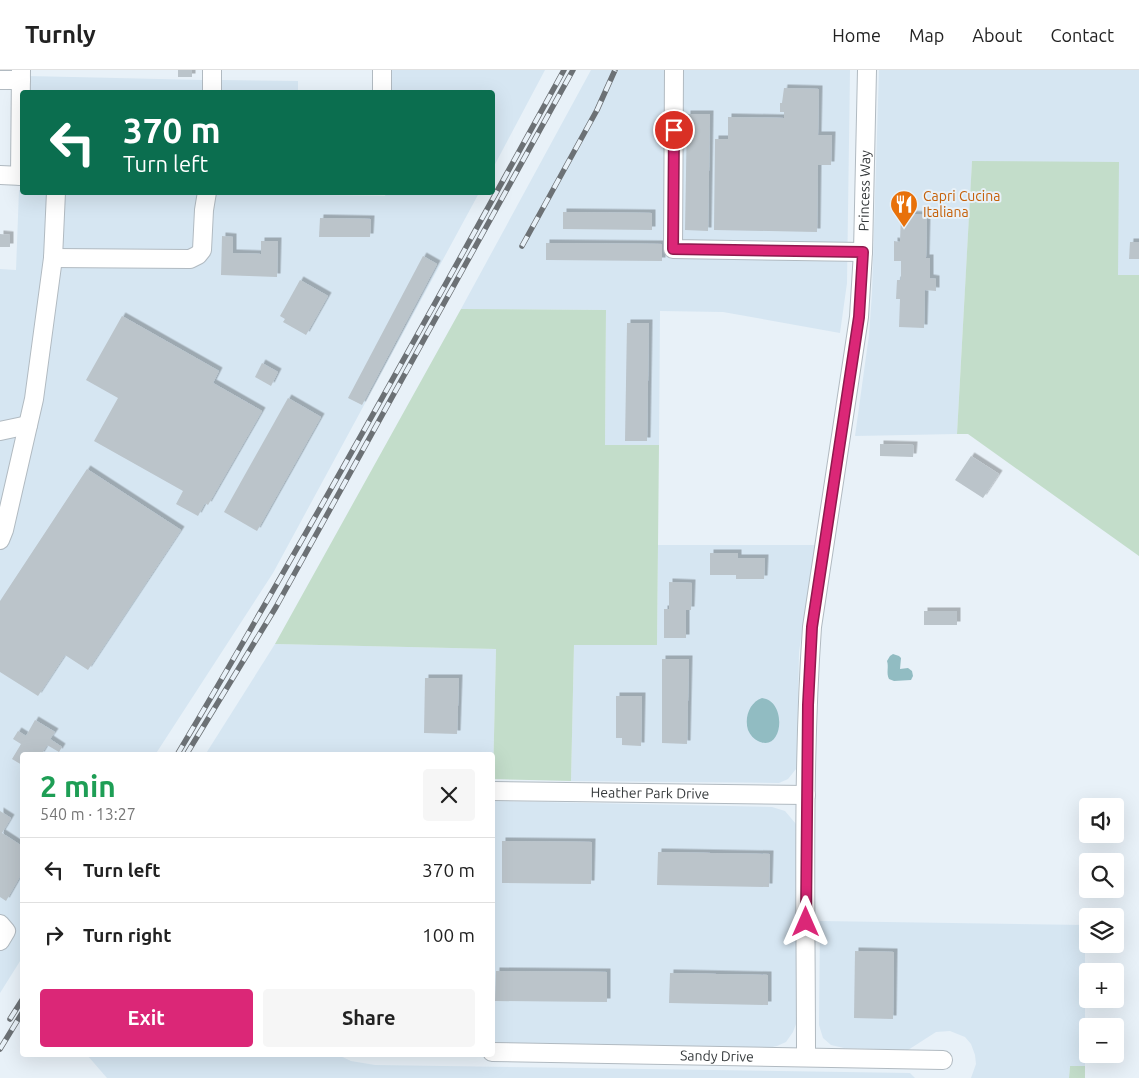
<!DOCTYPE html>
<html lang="en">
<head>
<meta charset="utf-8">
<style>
	:root { --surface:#fff; --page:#f6f6f6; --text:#222; --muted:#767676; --line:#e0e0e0; --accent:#db2777 }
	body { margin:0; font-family:Ubuntu,sans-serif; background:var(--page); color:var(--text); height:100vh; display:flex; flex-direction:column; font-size:19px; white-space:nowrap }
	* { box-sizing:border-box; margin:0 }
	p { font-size:16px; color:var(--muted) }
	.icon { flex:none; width:28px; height:28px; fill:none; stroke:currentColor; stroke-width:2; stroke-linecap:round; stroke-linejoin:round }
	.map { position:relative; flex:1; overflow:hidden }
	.sheet { position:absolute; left:20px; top:682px; width:475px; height:305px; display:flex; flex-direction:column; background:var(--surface); border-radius:5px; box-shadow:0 5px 20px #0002 }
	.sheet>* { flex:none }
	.hud { position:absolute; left:20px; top:20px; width:475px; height:105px; border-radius:5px; box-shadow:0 5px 20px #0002; background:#0b6e4f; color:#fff; overflow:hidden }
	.buttons { position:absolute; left:1079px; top:728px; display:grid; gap:10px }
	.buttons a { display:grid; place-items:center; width:45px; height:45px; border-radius:5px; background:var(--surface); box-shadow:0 5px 20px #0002; font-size:25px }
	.pin { position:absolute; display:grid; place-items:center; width:42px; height:42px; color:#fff; margin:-21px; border:2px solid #fff; border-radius:50%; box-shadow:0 1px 5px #0007 }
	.me { position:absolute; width:55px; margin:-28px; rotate:0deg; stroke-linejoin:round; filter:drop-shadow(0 0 4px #0008) }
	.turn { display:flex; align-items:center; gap:18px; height:105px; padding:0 20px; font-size:22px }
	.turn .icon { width:65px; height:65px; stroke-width:2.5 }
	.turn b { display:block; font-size:35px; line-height:42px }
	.round { display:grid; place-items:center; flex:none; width:52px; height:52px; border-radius:5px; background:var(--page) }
	.head { display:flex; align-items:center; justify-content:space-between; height:85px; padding:0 20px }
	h1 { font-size:30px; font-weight:700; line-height:38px; color:#1e9e55 }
	.button { display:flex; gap:10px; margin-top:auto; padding:10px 20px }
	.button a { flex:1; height:58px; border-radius:5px; background:var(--accent); color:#fff; font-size:20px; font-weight:700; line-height:58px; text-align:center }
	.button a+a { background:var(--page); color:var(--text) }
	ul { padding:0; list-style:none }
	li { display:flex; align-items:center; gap:15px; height:65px; padding:0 20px; border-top:1px solid var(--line) }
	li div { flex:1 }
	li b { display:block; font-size:19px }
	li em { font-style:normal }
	header { display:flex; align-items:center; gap:30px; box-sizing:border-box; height:70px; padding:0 25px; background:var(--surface); border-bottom:1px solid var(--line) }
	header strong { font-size:24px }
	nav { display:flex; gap:28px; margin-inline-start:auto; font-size:18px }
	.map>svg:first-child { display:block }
	.built { fill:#d6e6f2 }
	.green { fill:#c3ddca }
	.water { fill:#91bcc2 }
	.building { fill:#bbc4ca; filter:url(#shadow) }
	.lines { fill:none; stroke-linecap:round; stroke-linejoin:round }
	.minor-casing { stroke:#b1bac1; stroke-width:20 }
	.minor { stroke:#fff; stroke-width:18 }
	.rail-casing { stroke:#6c7175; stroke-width:5.5 }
	.rail { stroke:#e8f1f8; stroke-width:4; stroke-dasharray:11; stroke-linecap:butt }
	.route-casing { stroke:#8e194d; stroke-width:12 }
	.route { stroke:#db2777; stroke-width:9 }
	.labels { text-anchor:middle; stroke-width:4; stroke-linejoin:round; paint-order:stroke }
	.street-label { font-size:14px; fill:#35393b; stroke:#e8f1f8 }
	.food-label { font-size:14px; fill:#c56008; stroke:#e8f1f8; text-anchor:start }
</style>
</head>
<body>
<header>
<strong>Turnly</strong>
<nav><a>Home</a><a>Map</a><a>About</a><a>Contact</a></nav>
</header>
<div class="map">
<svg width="1139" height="1008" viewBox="0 0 1139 1008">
	<defs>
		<filter id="shadow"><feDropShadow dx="3.5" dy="-3.5" stdDeviation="0" flood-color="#0004"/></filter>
	</defs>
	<rect width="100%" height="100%" fill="#e8f1f8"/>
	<!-- built -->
	<g class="built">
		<polygon points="388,0 545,0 493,98 492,22 387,22"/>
		<polygon points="591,0 850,0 847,213 840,263 723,242 660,241 659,375 605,375 606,240 461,239"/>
		<polygon points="879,0 1139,0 1139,486 972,92 957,364 855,366 869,265 872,223"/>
		<polygon points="29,6 203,10 203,22 29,22"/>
		<polygon points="221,10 298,11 298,22 221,22"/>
		<polygon points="19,120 22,120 22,122 173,123 385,126 386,122 479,123 273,503 155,685 22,685 22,888 0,923 0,199 16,200"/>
		<polygon points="658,475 815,475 799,582 797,688 796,699 788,709 779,713 571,711 574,575 657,575"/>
		<polygon points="275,574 496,579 493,709 492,685 205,685"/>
		<polygon points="493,731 772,737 785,741 796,754 797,762 796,954 793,962 786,972 777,976 768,978 493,973"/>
		<polygon points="820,851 1085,855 1085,996 1070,996 1069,1008 971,1008 976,994 975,985 971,974 965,967 950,961 936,962 908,980 844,978 831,975 823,968 819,955"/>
		<polygon points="87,985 338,985 351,991 375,995 910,1003 915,1008 107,1008"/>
	</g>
	<!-- green -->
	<g class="green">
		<polygon points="972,91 1119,92 1118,205 1139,205 1139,486 968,364 957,364"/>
		<polygon points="461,239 606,240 605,375 659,375 657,575 574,575 571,711 493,709 496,579 275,574"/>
		<polygon points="1070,996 1085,996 1085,1008 1069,1008"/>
	</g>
	<!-- water -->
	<g class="water">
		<path d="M893,584l6,2 2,2 -1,11 8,-1 4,3 1,5 -2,4 -17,1 -5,-2c-3,-6 0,-12 -2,-18l3,-5z"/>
		<path d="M762,628c26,3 21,56 -4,43 -4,-2 -8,-6 -10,-11 -4,-13 2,-28 14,-32z"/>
	</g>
	<!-- building -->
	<g class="building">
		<rect x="178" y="0" width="14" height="7"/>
		<polygon points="784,18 819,19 818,65 832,65 831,95 818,95 817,162 714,160 715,69 728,69 728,47 784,48 784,42 780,42 780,33 782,33"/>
		<polygon points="687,44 710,44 708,161 685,160"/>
		<polygon points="563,142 652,143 652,160 563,159"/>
		<polygon points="901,144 927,145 926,188 930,188 930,208 936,209 936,221 925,220 924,258 899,257 900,229 896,229 897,210 901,210 901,191 894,191 894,171 900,172"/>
		<polygon points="320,148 371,149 370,167 319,167"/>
		<polygon points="0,164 10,165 10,177 0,177"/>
		<polygon points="222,166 233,167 233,183 261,184 261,171 278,171 277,207 221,205"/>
		<polygon points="1130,172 1139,172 1139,189 1129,189"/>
		<polygon points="546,173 662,174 662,191 546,190"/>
		<polygon points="423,186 437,194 362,335 348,328"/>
		<polygon points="300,210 328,226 306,265 283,252 285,249 280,246"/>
		<polygon points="122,246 219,301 213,313 262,341 208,435 205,433 198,446 176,434 183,421 94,371 118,328 86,310"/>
		<polygon points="627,253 649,253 647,371 625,371"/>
		<polygon points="262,293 278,302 271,316 255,307"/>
		<polygon points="288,328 321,347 257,461 224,442"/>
		<polygon points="880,374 914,375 913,387 880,386"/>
		<polygon points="971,386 999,404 983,428 955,410"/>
		<polygon points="87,399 181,460 88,600 65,585 38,626 0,602 0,531"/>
		<polygon points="710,483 738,483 738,488 765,488 764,509 736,509 736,505 710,505"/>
		<polygon points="669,512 692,513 691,540 686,540 686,568 664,568 664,539 669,539"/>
		<rect x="924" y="541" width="33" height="14"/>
		<polygon points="662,589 689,589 687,674 662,673"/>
		<polygon points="425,608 459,608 457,664 424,663"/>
		<polygon points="616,626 642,626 641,676 622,675 622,668 616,668"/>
		<polygon points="35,650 55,662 50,669 62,677 59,682 47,675 41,685 22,685 22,695 12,689 21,674 13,669 18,661 26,666"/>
		<polygon points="0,741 11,748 2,763 22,776 22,803 6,831 0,827"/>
		<polygon points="502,771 592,772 591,814 502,813"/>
		<polygon points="658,782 770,784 769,817 657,815"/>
		<polygon points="855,881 894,882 893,949 854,948"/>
		<polygon points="496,901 607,902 607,932 495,931"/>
		<polygon points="670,903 768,905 768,935 669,933"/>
	</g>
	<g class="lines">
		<!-- minor casing -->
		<g class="minor-casing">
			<g id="minor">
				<polyline points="674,0 673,179 863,182"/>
				<polyline points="0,10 21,10"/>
				<polyline points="212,22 212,0"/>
				<polyline points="382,22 382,0"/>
				<polyline points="0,105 22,106"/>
				<polyline points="20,106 21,0"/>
				<polyline points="53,188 190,189 198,185 202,180 204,140 207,122"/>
				<polyline points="0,361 28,355"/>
				<polyline points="0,470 4,460 34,329 53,188 56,122"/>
				<path id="s1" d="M492,721l314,4"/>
				<polyline points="0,854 6,861 0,871"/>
				<path id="s2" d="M492,982l451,8"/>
				<path id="s3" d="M806,987c0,-143 -4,-287 6,-430l47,-310 4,-65 4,-182"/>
			</g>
		</g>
		<!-- minor -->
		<use href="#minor" class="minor"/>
		<!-- rail casing -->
		<g class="rail-casing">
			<g id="rail">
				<polyline points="522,176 597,40 615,0"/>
				<path d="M177,685c134,-226 260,-455 387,-685"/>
				<polyline points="186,685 276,537 573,0"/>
				<polyline points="10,949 22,930"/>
				<polyline points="0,979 22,943"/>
			</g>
		</g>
		<!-- rail -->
		<use href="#rail" class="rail"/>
	</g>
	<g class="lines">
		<!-- route casing -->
		<g class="route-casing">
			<polyline id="route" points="674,60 673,179 863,182 859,247 812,557 808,635 806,852"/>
		</g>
		<!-- route -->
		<use href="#route" class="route"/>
	</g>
	<!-- icons -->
	<defs>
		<g id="restaurant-pin" transform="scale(1.4375)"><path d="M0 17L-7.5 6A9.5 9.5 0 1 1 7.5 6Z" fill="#e8710a" stroke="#e8f1f8"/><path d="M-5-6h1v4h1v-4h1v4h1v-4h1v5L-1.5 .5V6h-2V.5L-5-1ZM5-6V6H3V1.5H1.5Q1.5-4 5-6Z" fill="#fff"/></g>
	</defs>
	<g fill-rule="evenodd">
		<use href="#restaurant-pin" x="904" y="134"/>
	</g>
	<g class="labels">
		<!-- street labels -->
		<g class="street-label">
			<text dy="5" stroke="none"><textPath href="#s3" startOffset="870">Princess Way</textPath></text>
			<text dy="5" stroke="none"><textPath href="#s1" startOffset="158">Heather Park Drive</textPath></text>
			<text dy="5" stroke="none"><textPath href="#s2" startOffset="225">Sandy Drive</textPath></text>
		</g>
		<!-- food labels -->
		<g class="food-label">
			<text x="923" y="131">Capri Cucina<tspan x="923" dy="16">Italiana</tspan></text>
		</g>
	</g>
</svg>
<div class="buttons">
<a><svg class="icon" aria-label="sound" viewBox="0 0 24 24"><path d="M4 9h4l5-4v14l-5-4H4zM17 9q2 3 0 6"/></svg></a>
<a><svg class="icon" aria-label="search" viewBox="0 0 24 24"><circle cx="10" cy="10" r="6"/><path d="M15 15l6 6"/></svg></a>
<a><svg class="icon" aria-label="layers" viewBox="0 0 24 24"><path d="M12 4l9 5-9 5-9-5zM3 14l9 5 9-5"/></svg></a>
<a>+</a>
<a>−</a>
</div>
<div class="pin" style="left:674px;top:60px;background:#d93025"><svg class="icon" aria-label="arrive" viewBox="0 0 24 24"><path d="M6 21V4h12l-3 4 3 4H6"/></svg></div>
<svg class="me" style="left:806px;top:852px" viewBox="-20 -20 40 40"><path d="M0-17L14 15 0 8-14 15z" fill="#db2777" stroke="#fff" stroke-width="4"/></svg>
<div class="hud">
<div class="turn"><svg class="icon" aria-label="left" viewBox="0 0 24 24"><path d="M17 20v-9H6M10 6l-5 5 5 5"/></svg><div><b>370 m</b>Turn left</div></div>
</div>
<section class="sheet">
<div class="head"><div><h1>2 min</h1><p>540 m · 13:27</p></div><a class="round"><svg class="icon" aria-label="close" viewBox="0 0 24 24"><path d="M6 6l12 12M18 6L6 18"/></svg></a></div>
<ul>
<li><svg class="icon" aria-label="left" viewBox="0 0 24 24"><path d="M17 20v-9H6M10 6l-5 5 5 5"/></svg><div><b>Turn left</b></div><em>370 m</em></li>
<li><svg class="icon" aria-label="right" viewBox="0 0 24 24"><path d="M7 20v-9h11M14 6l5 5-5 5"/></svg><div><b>Turn right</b></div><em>100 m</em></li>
</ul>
<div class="button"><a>Exit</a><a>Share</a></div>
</section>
</div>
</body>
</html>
